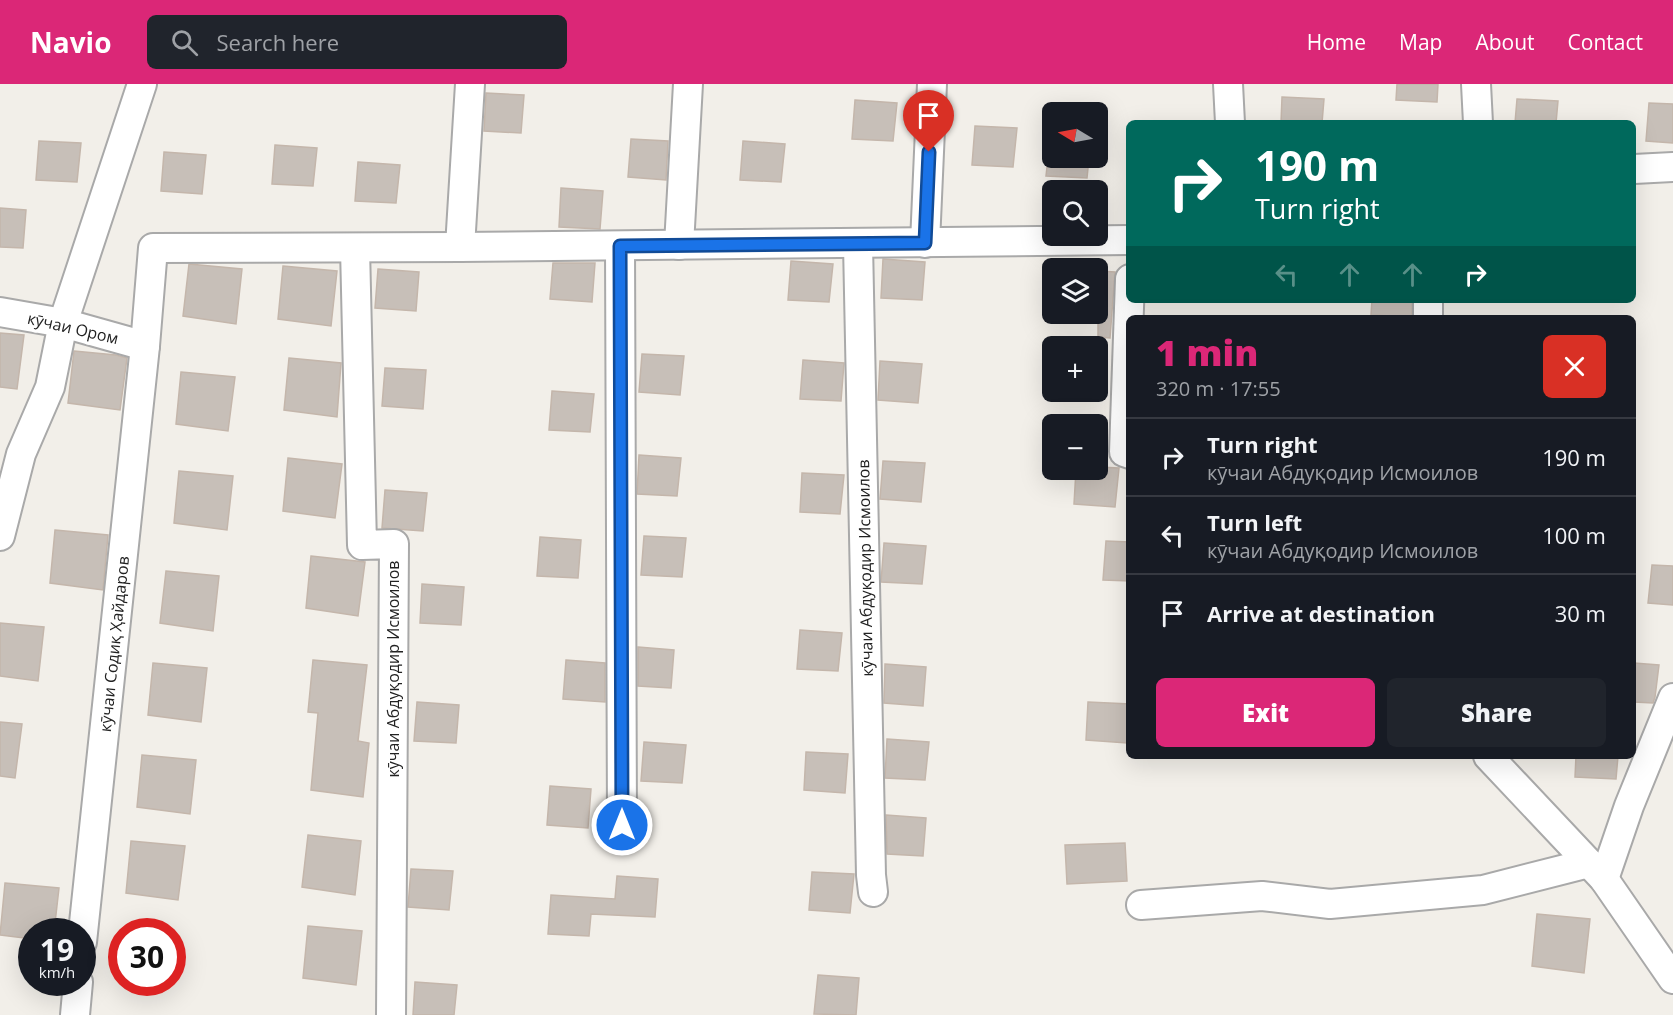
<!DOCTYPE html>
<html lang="en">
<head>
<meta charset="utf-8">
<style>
	:root { --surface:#171b24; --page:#20242c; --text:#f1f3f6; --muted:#9ea1a6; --line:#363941; --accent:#db2777 }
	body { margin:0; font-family:"Open Sans",sans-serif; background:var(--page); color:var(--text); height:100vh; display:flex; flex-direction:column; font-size:22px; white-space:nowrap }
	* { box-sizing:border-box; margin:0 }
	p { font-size:20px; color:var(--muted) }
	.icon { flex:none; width:33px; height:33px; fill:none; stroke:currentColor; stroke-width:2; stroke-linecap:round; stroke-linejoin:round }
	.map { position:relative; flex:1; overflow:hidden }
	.drawer { position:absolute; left:1126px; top:231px; width:510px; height:444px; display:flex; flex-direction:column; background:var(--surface); border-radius:9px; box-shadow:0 6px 24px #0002 }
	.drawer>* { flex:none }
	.banner { position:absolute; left:1126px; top:36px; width:510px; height:183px; border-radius:9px; box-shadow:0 6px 24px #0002; background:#00695c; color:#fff; overflow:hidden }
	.needle { width:39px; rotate:280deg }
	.tools { position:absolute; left:1042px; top:18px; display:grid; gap:12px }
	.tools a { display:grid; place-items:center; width:66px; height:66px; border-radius:9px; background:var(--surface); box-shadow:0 6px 24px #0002; font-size:30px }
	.speed { position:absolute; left:18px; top:834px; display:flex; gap:12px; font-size:30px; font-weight:700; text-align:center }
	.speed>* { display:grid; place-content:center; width:78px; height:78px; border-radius:50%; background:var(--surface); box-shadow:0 6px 24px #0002; line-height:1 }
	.speed small { font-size:15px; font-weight:400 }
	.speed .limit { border:9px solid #d22; background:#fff; color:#111 }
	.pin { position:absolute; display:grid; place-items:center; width:51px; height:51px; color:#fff; margin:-62px -26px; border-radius:50% 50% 50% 0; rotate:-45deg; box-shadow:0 0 6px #0007 }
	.pin .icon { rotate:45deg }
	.me { position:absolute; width:66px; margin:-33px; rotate:0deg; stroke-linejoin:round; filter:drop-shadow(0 0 4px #0008) }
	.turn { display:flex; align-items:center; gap:21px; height:126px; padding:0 30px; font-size:27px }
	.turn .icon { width:78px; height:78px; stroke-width:2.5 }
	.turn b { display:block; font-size:42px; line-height:51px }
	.lanes { display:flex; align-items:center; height:57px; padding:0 30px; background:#0003; justify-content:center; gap:30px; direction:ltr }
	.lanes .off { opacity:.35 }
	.round { display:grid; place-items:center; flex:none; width:63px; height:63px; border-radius:9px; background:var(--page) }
	.head { display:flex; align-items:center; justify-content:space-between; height:102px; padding:0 30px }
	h1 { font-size:36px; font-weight:800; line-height:45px; color:var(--accent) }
	.action { display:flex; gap:12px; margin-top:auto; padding:12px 30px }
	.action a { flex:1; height:69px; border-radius:9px; background:var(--accent); color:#fff; font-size:24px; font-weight:800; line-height:69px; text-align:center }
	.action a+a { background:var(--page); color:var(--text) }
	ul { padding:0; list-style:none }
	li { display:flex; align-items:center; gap:18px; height:78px; padding:0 30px; border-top:2px solid var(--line) }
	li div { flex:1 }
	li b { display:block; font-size:22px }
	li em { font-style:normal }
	header { display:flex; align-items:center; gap:36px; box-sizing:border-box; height:84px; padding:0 30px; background:var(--accent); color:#fff }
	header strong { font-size:28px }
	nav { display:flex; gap:33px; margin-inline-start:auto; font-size:21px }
	.search { width:420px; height:54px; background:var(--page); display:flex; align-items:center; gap:15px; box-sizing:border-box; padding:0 21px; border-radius:9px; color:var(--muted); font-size:22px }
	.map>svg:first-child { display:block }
	.building { fill:#c7bfb8; stroke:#c4b6ab; stroke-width:1.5 }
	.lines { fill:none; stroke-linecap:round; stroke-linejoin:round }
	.minor-casing { stroke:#a9a9a9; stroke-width:32 }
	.minor { stroke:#fff; stroke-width:28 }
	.route-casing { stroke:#114b97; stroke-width:15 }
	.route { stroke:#1a73e8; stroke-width:10 }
	.labels { text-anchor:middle; stroke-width:6; stroke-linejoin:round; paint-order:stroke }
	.street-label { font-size:16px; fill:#222; stroke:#fff }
</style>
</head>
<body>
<header>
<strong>Navio</strong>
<div class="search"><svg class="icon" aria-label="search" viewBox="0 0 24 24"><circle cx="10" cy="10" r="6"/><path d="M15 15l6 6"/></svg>Search here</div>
<nav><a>Home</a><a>Map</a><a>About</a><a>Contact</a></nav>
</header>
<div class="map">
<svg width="1673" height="931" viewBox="0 0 1673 931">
	<rect width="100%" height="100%" fill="#f2efe9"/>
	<!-- building -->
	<g class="building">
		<polygon points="1397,0 1438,0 1437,18 1396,16"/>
		<polygon points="486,9 524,11 521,49 484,47"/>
		<polygon points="1282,13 1324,15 1322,39 1281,39"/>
		<polygon points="1517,15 1558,17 1556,39 1515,39"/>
		<polygon points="855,16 897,19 893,57 852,55"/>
		<polygon points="1649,19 1673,20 1673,59 1646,57"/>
		<polygon points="975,42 1017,44 1013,83 972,81"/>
		<polygon points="631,55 668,57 666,96 628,93"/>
		<polygon points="39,57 81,59 77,98 36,96"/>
		<polygon points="743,57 785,60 781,98 740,96"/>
		<polygon points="275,61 317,64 313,102 272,100"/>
		<polygon points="164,68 206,71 202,110 161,107"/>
		<polygon points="1048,74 1089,74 1087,94 1046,92"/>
		<polygon points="358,78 400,81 396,119 355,117"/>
		<polygon points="561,104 603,107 600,145 559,143"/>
		<polygon points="0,124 26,126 23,164 0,163"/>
		<polygon points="883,175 925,178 922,216 881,214"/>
		<polygon points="791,177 833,180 829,218 788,216"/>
		<polygon points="553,179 595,179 592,218 550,215"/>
		<polygon points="189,180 242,185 236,240 183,232"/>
		<polygon points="283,182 337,187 331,242 278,235"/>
		<polygon points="378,185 419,188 416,227 375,224"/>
		<polygon points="1098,187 1115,188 1110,254 1098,253"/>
		<polygon points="1372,216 1412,216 1412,233 1371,231"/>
		<polygon points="0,249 24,251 17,305 0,303"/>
		<polygon points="74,267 116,271 127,274 120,326 68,319"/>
		<polygon points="642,270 684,272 680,311 639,308"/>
		<polygon points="289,274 341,279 337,333 284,326"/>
		<polygon points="803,276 844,279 841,317 800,315"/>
		<polygon points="880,277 922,280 918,319 878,316"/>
		<polygon points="385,284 426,286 423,325 382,322"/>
		<polygon points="181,288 235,293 228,347 176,340"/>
		<polygon points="552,307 594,310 590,348 549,346"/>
		<polygon points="639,371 681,374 677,412 637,410"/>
		<polygon points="288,374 342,380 335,434 283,427"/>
		<polygon points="883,377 925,379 921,418 880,415"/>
		<polygon points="1098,383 1119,384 1115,423 1074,420 1076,386 1098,386"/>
		<polygon points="179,387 233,392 227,446 174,439"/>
		<polygon points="802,389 844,391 840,430 800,428"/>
		<polygon points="385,406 427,409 423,447 382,444"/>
		<polygon points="55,446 108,451 103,506 50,499"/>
		<polygon points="644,452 686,454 682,493 641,491"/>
		<polygon points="540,453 581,456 578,494 537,492"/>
		<polygon points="1106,457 1130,458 1130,497 1103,496"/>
		<polygon points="884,459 926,462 922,500 881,498"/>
		<polygon points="311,472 365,478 358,532 306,524"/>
		<polygon points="1652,481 1673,482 1673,521 1648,519"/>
		<polygon points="166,487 219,492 213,547 160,539"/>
		<polygon points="422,500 464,503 461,541 420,539"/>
		<polygon points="0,539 44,543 38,597 0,592"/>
		<polygon points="800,546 842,549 838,587 797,585"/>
		<polygon points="638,563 674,566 671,604 638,602"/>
		<polygon points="313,576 367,581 358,657 369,659 363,713 311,706 318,629 308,628"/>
		<polygon points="566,576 605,579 605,618 563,615"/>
		<polygon points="153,579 207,584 201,638 148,631"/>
		<polygon points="1634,579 1659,581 1655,613 1653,619 1634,618"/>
		<polygon points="885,580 926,583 923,622 884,619"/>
		<polygon points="417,618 459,621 456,659 414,657"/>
		<polygon points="1088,618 1130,620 1127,659 1086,656"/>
		<polygon points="0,638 22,640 15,694 0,692"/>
		<polygon points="887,655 929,658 925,696 885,694"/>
		<polygon points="644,658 686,661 682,699 641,697"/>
		<polygon points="806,668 848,670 845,709 804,706"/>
		<polygon points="142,671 196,676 190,730 137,723"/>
		<polygon points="1576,672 1618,672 1616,695 1575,693"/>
		<polygon points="550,702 591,705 588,744 547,741"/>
		<polygon points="886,731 926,734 923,772 887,770"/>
		<polygon points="308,751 361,757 355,811 302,803"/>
		<polygon points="131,757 185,762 178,816 126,809"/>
		<polygon points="1125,759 1127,797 1067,800 1065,761"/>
		<polygon points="411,785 453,787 449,826 408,823"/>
		<polygon points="812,788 854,790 850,829 809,826"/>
		<polygon points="617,792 658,795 655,833 591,830 589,852 548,850 551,811 615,815"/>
		<polygon points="5,799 59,804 54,848 32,848 32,855 0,851"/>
		<polygon points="1537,830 1590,835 1584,889 1532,882"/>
		<polygon points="308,842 362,847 356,901 303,894"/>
		<polygon points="818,891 859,894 856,931 814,930"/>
		<polygon points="415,898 457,901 454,931 413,931"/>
	</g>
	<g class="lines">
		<!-- minor casing -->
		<g class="minor-casing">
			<g id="minor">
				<polyline points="1228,0 1230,39"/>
				<polyline points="1476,0 1478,39"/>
				<polyline points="1634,85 1673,83"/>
				<polyline points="925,159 932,0"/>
				<polyline points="858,160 871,791 873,808"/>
				<polyline points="679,161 688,0"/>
				<polyline points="620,162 622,741"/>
				<polyline points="460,163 470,0"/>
				<polyline points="355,164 362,461 394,460 391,931"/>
				<polyline points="1130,195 1124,368 1130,370"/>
				<polyline points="1428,216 1428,234"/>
				<polyline points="0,228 63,239 145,262"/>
				<polyline points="0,452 21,370 50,303 63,239 142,0"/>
				<polyline points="1488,672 1604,795 1673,895"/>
				<polyline points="1604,795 1629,722 1673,614"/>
				<polyline points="1141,821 1262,812 1330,820 1483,806 1589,779"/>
				<polyline points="82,858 145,262 153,164 460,163 1130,156"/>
				<polyline points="75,931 78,898"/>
			</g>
		</g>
		<!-- minor -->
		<use href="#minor" class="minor"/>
	</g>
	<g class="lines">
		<!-- route casing -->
		<g class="route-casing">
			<polyline id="route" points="622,741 620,162 925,159 929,68"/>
		</g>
		<!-- route -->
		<use href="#route" class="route"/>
	</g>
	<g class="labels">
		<!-- street labels -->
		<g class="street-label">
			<text transform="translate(73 244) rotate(13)" y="6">кӯчаи Ором</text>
			<text transform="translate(865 484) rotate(-91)" y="6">кӯчаи Абдуқодир Исмоилов</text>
			<text transform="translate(114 560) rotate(-84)" y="6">кӯчаи Содиқ Ҳайдаров</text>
			<text transform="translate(393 585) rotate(-90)" y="6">кӯчаи Абдуқодир Исмоилов</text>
		</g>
	</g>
</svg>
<div class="tools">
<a><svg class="needle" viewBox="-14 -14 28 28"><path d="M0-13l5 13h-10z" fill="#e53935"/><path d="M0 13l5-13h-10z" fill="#9ea1a6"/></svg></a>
<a><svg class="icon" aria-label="search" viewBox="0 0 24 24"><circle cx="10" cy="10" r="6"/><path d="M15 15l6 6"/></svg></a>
<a><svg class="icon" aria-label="layers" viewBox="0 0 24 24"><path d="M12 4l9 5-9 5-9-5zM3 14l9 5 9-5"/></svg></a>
<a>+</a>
<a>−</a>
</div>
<div class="speed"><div>19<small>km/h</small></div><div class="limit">30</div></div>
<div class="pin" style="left:929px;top:68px;background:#d93025"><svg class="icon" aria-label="arrive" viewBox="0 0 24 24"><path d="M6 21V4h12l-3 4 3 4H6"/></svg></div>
<svg class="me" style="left:622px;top:741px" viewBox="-20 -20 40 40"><circle r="17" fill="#1a73e8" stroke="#fff" stroke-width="3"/><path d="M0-11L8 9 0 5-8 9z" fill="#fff"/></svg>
<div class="banner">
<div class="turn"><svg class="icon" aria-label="right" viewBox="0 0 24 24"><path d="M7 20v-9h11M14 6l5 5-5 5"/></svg><div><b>190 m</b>Turn right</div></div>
<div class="lanes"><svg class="icon off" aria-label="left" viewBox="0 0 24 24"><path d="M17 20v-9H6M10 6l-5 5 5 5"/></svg><svg class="icon off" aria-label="ahead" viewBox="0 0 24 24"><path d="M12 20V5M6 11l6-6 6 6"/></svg><svg class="icon off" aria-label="ahead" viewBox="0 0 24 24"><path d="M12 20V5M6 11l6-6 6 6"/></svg><svg class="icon" aria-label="right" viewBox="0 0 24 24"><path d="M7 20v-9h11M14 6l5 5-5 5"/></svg></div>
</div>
<section class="drawer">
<div class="head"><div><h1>1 min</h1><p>320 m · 17:55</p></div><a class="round" style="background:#d93025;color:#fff"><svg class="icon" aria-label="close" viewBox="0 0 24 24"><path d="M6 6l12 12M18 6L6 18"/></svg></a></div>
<ul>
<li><svg class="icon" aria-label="right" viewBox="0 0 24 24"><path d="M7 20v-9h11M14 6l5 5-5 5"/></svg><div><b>Turn right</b><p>кӯчаи Абдуқодир Исмоилов</p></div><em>190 m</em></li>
<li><svg class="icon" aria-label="left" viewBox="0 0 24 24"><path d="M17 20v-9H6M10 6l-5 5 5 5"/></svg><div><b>Turn left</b><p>кӯчаи Абдуқодир Исмоилов</p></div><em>100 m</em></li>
<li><svg class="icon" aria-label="arrive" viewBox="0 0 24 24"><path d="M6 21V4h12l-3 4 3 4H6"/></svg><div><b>Arrive at destination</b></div><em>30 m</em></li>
</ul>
<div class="action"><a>Exit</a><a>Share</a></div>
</section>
</div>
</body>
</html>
